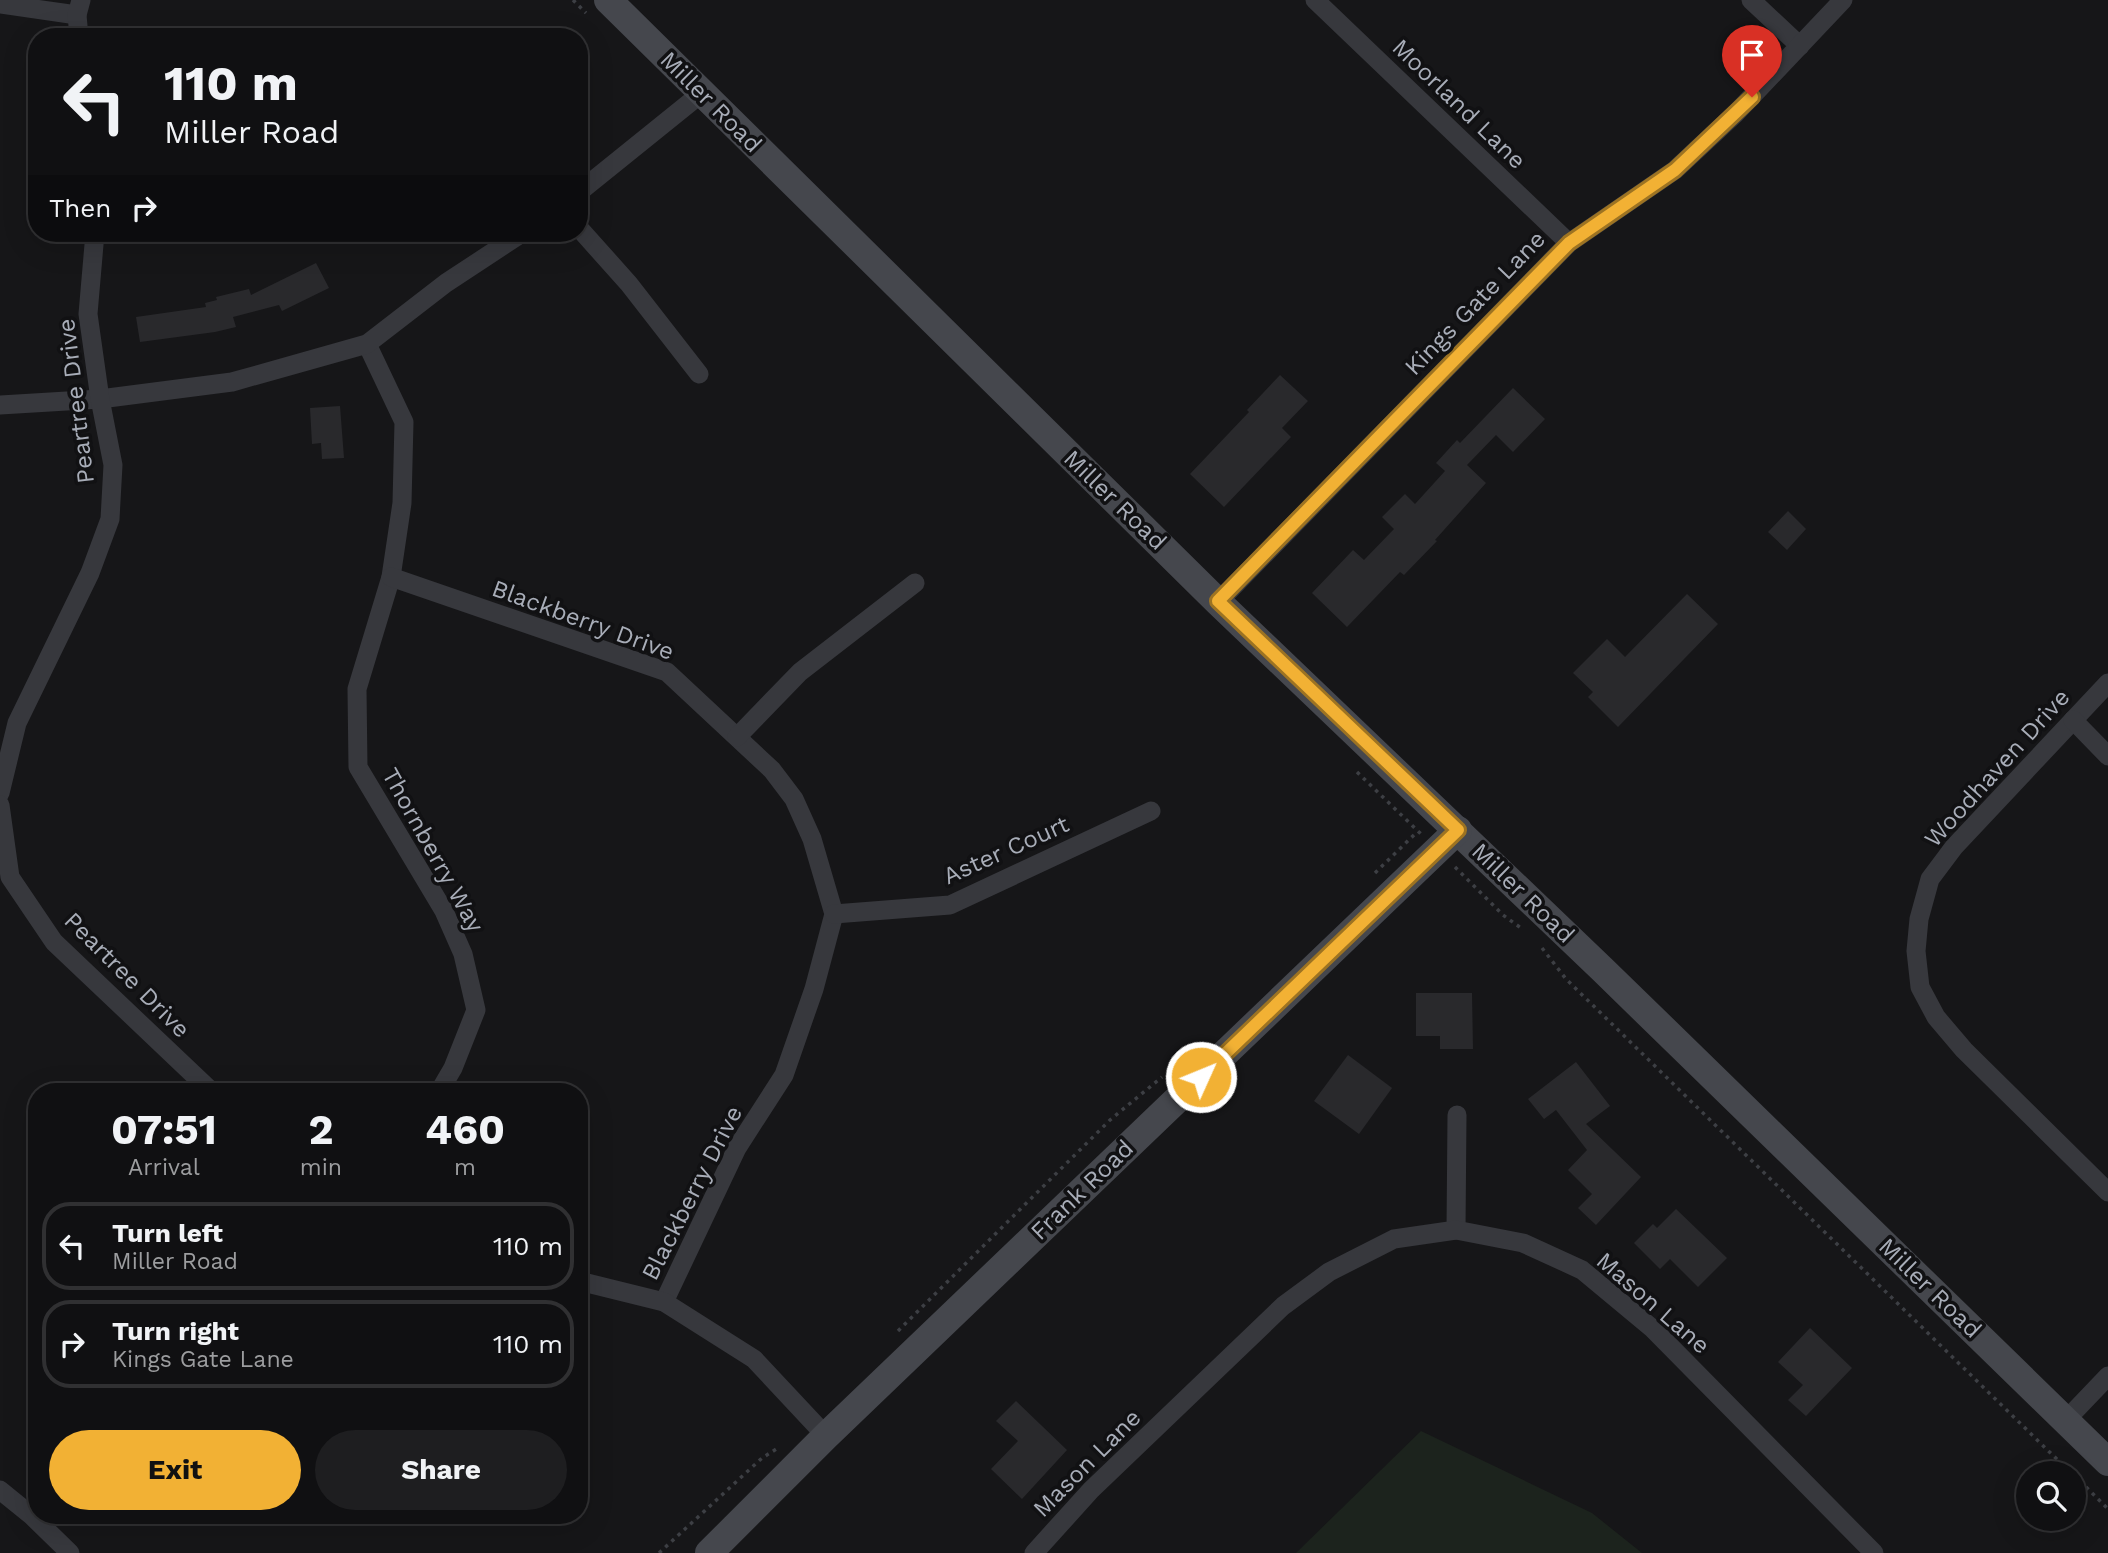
<!DOCTYPE html>
<html lang="en">
<head>
<meta charset="utf-8">
<style>
	:root { --surface:#101012; --page:#1e1e20; --text:#f1f3f6; --muted:#9c9d9f; --line:#303032; --accent:#f2b134 }
	body { margin:0; font-family:"Work Sans",sans-serif; background:var(--page); color:var(--text); height:100vh; display:flex; flex-direction:column; font-size:26px; white-space:nowrap }
	* { box-sizing:border-box; margin:0 }
	p { font-size:23px; color:var(--muted) }
	.icon { flex:none; width:38px; height:38px; fill:none; stroke:currentColor; stroke-width:2; stroke-linecap:round; stroke-linejoin:round }
	.map { position:relative; flex:1; overflow:hidden }
	.sheet { position:absolute; left:28px; top:1083px; width:560px; height:441px; display:flex; flex-direction:column; background:var(--surface); border-radius:28px; box-shadow:0 7px 28px #0002,0 0 0 2px var(--line) }
	.sheet>* { flex:none }
	.top-card { position:absolute; left:28px; top:28px; width:560px; height:214px; border-radius:28px; box-shadow:0 7px 28px #0002,0 0 0 2px var(--line); background:#101012; color:var(--text); overflow:hidden }
	.fabs { position:absolute; left:2016px; top:1461px; display:grid; gap:14px }
	.fabs a { display:grid; place-items:center; width:70px; height:70px; border-radius:50%; background:var(--surface); box-shadow:0 7px 28px #0002,0 0 0 2px var(--line); font-size:35px }
	.pin { position:absolute; display:grid; place-items:center; width:60px; height:60px; color:#fff; margin:-72px -30px; border-radius:50% 50% 50% 0; rotate:-45deg; box-shadow:0 0 7px #0007 }
	.pin .icon { rotate:45deg }
	.me { position:absolute; width:77px; margin:-38px; rotate:46deg; stroke-linejoin:round; filter:drop-shadow(0 0 5px #0008) }
	.turn { display:flex; align-items:center; gap:24px; height:147px; padding:0 21px; font-size:32px }
	.turn .icon { width:91px; height:91px; stroke-width:2.5 }
	.turn b { display:block; font-size:49px; line-height:60px }
	.then { display:flex; align-items:center; height:66px; padding:0 21px; background:#0003; gap:14px; font-size:26px }
	.eta { display:flex; justify-content:space-evenly; align-items:center; height:119px; text-align:center }
	.eta b { font-size:42px; font-weight:700; line-height:49px }
	.cta { display:flex; gap:14px; margin-top:auto; padding:14px 21px }
	.cta a { flex:1; height:80px; border-radius:42px; background:var(--accent); color:#111; font-size:28px; font-weight:700; line-height:80px; text-align:center }
	.cta a+a { background:var(--page); color:var(--text) }
	ul { padding:0; list-style:none }
	li { display:flex; align-items:center; gap:21px; height:88px; margin:0 14px 10px; padding:0 7px; border:4px solid var(--line); border-radius:28px }
	li div { flex:1 }
	li b { display:block; font-size:26px }
	li em { font-style:normal }
	.map>svg:first-child { display:block }
	.green { fill:#1c231d }
	.building { fill:#29292c }
	.lines { fill:none; stroke-linecap:round; stroke-linejoin:round }
	.path { stroke:#3d3f44; stroke-width:3.5; stroke-dasharray:3.5 5; stroke-linecap:butt }
	.street { stroke:#37383d; stroke-width:19 }
	.secondary { stroke:#45474d; stroke-width:28 }
	.route-casing { stroke:#9d7322; stroke-width:18 }
	.route { stroke:#f2b134; stroke-width:12 }
	.labels { text-anchor:middle; stroke-width:7; stroke-linejoin:round; paint-order:stroke }
	.street-label { font-size:24px; fill:#a8adb8; stroke:#111113 }
</style>
</head>
<body>
<div class="map">
<svg width="2108" height="1553" viewBox="0 0 2108 1553">
	<rect width="100%" height="100%" fill="#161618"/>
	<!-- green -->
	<polygon class="green" points="1421,1431 1592,1513 1642,1553 1296,1553"/>
	<!-- building -->
	<g class="building">
		<polygon points="316,263 329,288 282,311 279,305 233,317 236,327 215,332 140,342 136,317 206,307 205,303 217,300 216,297 249,289 251,295"/>
		<polygon points="1280,375 1308,401 1282,428 1291,437 1224,507 1190,474 1249,412 1247,410"/>
		<polygon points="1513,388 1545,419 1513,452 1496,435 1467,465 1486,483 1435,540 1437,541 1404,575 1400,572 1347,627 1312,593 1353,550 1364,560 1394,529 1382,517 1405,494 1415,504 1445,471 1436,463 1457,440 1460,443"/>
		<polygon points="340,406 344,458 322,459 321,443 312,444 310,408"/>
		<polygon points="1788,511 1806,529 1787,550 1768,532"/>
		<polygon points="1687,594 1718,624 1618,727 1588,697 1593,692 1573,673 1607,639 1625,657"/>
		<polygon points="1416,993 1472,993 1473,1049 1440,1049 1440,1036 1416,1036"/>
		<polygon points="1348,1055 1392,1088 1359,1134 1314,1101"/>
		<polygon points="1576,1062 1610,1106 1586,1124 1641,1177 1596,1225 1578,1208 1592,1194 1568,1170 1587,1150 1556,1110 1544,1119 1528,1099"/>
		<polygon points="1676,1209 1727,1258 1698,1287 1670,1259 1660,1269 1634,1243 1653,1224 1657,1228"/>
		<polygon points="1810,1328 1852,1368 1806,1416 1788,1400 1803,1385 1778,1362"/>
		<polygon points="1016,1401 1067,1450 1022,1499 991,1469 1018,1441 996,1421"/>
	</g>
	<g class="lines">
		<!-- path -->
		<g class="path">
			<polyline points="573,0 586,13"/>
			<polyline points="1357,772 1422,835"/>
			<polyline points="1455,867 1503,915 1521,928"/>
			<polyline points="1375,873 1417,832"/>
			<polyline points="1542,948 1566,979 2072,1474"/>
			<polyline points="898,1331 1110,1120 1162,1077"/>
			<polyline points="2074,1475 2108,1509"/>
			<polyline points="659,1553 762,1458 778,1448"/>
		</g>
		<!-- street -->
		<g class="street">
			<polyline points="1315,0 1569,243"/>
			<polyline points="1751,0 1800,46"/>
			<polyline points="0,4 77,15"/>
			<polyline points="79,37 77,15 81,0"/>
			<polyline points="579,192 703,92"/>
			<polyline points="579,228 629,284 699,374"/>
			<polyline points="367,344 404,422 402,503 391,577 357,689 358,767 444,911 463,954 476,1010 453,1068 439,1092"/>
			<polyline points="0,405 100,399 232,382 367,344 446,283 522,233"/>
			<polyline points="391,577 667,672 772,770 794,799 812,839 834,914 814,989 784,1075 737,1148 664,1302"/>
			<polyline points="1218,602 1569,243 1675,170 1736,113 1843,0"/>
			<polyline points="2108,683 1954,847 1930,879 1919,919 1916,951 1920,987 1936,1017 1964,1050 2108,1192"/>
			<polyline points="2073,720 2108,756"/>
			<polyline points="737,737 800,672 915,583"/>
			<polyline points="0,793 17,723 90,573 110,519 113,465 100,399 88,314 95,233"/>
			<polyline points="0,805 10,877 54,942 212,1092"/>
			<polyline points="834,914 950,905 1151,811"/>
			<polyline points="1456,1230 1457,1115"/>
			<polyline points="579,1281 664,1302 754,1359 826,1436"/>
			<polyline points="2066,1420 2108,1376"/>
			<polyline points="0,1490 32,1516 70,1553"/>
			<polyline points="1034,1553 1091,1490 1283,1306 1329,1272 1394,1239 1456,1230 1523,1243 1582,1270 1653,1329 1874,1553"/>
		</g>
		<!-- secondary -->
		<g class="secondary">
			<polyline points="608,0 1218,602 1603,970 2108,1462"/>
			<polyline points="709,1553 826,1436 1458,830"/>
		</g>
	</g>
	<g class="lines">
		<!-- route casing -->
		<g class="route-casing">
			<polyline id="route" points="1201,1077 1458,830 1218,601 1569,243 1675,170 1752,97"/>
		</g>
		<!-- route -->
		<use href="#route" class="route"/>
	</g>
	<g class="labels">
		<!-- street labels -->
		<g class="street-label">
			<text transform="translate(711 102) rotate(45)" y="8">Miller Road</text>
			<text transform="translate(1459 104) rotate(44)" y="8">Moorland Lane</text>
			<text transform="translate(1475 303) rotate(-46)" y="8">Kings Gate Lane</text>
			<text transform="translate(76 401) rotate(-97)" y="8">Peartree Drive</text>
			<text transform="translate(1115 500) rotate(44)" y="8">Miller Road</text>
			<text transform="translate(583 620) rotate(20)" y="8">Blackberry Drive</text>
			<text transform="translate(1997 768) rotate(-48)" y="8">Woodhaven Drive</text>
			<text transform="translate(433 850) rotate(61)" y="8">Thornberry Way</text>
			<text transform="translate(1006 850) rotate(-24)" y="8">Aster Court</text>
			<text transform="translate(1523 893) rotate(44)" y="8">Miller Road</text>
			<text transform="translate(127 975) rotate(45)" y="8">Peartree Drive</text>
			<text transform="translate(1082 1190) rotate(-44)" y="8">Frank Road</text>
			<text transform="translate(692 1193) rotate(-63)" y="8">Blackberry Drive</text>
			<text transform="translate(1930 1288) rotate(44)" y="8">Miller Road</text>
			<text transform="translate(1653 1303) rotate(41)" y="8">Mason Lane</text>
			<text transform="translate(1087 1463) rotate(-45)" y="8">Mason Lane</text>
		</g>
	</g>
</svg>
<div class="fabs">
<a><svg class="icon" aria-label="search" viewBox="0 0 24 24"><circle cx="10" cy="10" r="6"/><path d="M15 15l6 6"/></svg></a>
</div>
<div class="pin" style="left:1752px;top:97px;background:#d93025"><svg class="icon" aria-label="arrive" viewBox="0 0 24 24"><path d="M6 21V4h12l-3 4 3 4H6"/></svg></div>
<svg class="me" style="left:1201px;top:1077px" viewBox="-20 -20 40 40"><circle r="17" fill="#f2b134" stroke="#fff" stroke-width="3"/><path d="M0-11L8 9 0 5-8 9z" fill="#fff"/></svg>
<div class="top-card">
<div class="turn"><svg class="icon" aria-label="left" viewBox="0 0 24 24"><path d="M17 20v-9H6M10 6l-5 5 5 5"/></svg><div><b>110 m</b>Miller Road</div></div>
<div class="then">Then<svg class="icon" aria-label="right" viewBox="0 0 24 24"><path d="M7 20v-9h11M14 6l5 5-5 5"/></svg></div>
</div>
<section class="sheet">
<div class="eta">
<div><b>07:51</b><p>Arrival</p></div>
<div><b>2</b><p>min</p></div>
<div><b>460</b><p>m</p></div>
</div>
<ul>
<li><svg class="icon" aria-label="left" viewBox="0 0 24 24"><path d="M17 20v-9H6M10 6l-5 5 5 5"/></svg><div><b>Turn left</b><p>Miller Road</p></div><em>110 m</em></li>
<li><svg class="icon" aria-label="right" viewBox="0 0 24 24"><path d="M7 20v-9h11M14 6l5 5-5 5"/></svg><div><b>Turn right</b><p>Kings Gate Lane</p></div><em>110 m</em></li>
</ul>
<div class="cta"><a>Exit</a><a>Share</a></div>
</section>
</div>
</body>
</html>
